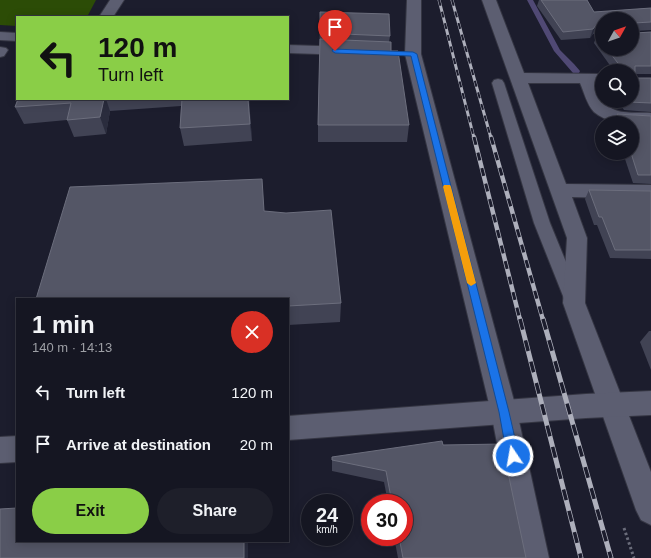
<!DOCTYPE html>
<html lang="en">
<head>
<meta charset="utf-8">
<style>
	:root { --surface:#151622; --page:#1e1f2a; --text:#f1f3f6; --muted:#9d9fa5; --line:#343540; --accent:#8ace47 }
	body { margin:0; font-family:Arial,sans-serif; background:var(--page); color:var(--text); height:100vh; display:flex; flex-direction:column; font-size:15px; white-space:nowrap }
	* { box-sizing:border-box; margin:0 }
	p { font-size:13px; color:var(--muted) }
	.icon { flex:none; width:22px; height:22px; fill:none; stroke:currentColor; stroke-width:2; stroke-linecap:round; stroke-linejoin:round }
	.map { position:relative; flex:1; overflow:hidden }
	.side { position:absolute; left:16px; top:298px; width:273px; height:244px; display:flex; flex-direction:column; background:var(--surface); border-radius:0px; box-shadow:0 2px 10px #0003,0 0 0 1px var(--line) }
	.side>* { flex:none }
	.banner { position:absolute; left:16px; top:16px; width:273px; height:84px; border-radius:0px; box-shadow:0 2px 10px #0003,0 0 0 1px var(--line); background:#8ace47; color:#111; overflow:hidden }
	.needle { width:26px; rotate:50deg }
	.fabs { position:absolute; left:595px; top:12px; display:grid; gap:8px }
	.fabs a { display:grid; place-items:center; width:44px; height:44px; border-radius:50%; background:var(--surface); box-shadow:0 2px 10px #0003,0 0 0 1px var(--line); font-size:20px }
	.speed { position:absolute; left:301px; top:494px; display:flex; gap:8px; font-size:20px; font-weight:700; text-align:center }
	.speed>* { display:grid; place-content:center; width:52px; height:52px; border-radius:50%; background:var(--surface); box-shadow:0 2px 10px #0003,0 0 0 1px var(--line); line-height:1 }
	.speed small { font-size:10px; font-weight:400 }
	.speed .limit { border:6px solid #d22; background:#fff; color:#111 }
	.pin { position:absolute; display:grid; place-items:center; width:34px; height:34px; color:#fff; margin:-41px -17px; border-radius:50% 50% 50% 0; rotate:-45deg; box-shadow:0 0 4px #0007 }
	.pin .icon { rotate:45deg }
	.me { position:absolute; width:44px; margin:-22px; rotate:348deg; stroke-linejoin:round; filter:drop-shadow(0 0 3px #0008) }
	.turn { display:flex; align-items:center; gap:14px; height:84px; padding:0 16px; font-size:18px }
	.turn .icon { width:52px; height:52px; stroke-width:2.5 }
	.turn b { display:block; font-size:28px; line-height:34px }
	.round { display:grid; place-items:center; flex:none; width:42px; height:42px; border-radius:21px; background:var(--page) }
	.overview { display:flex; align-items:center; justify-content:space-between; height:68px; padding:0 16px }
	h1 { font-size:24px; font-weight:700; line-height:30px }
	.action { display:flex; gap:8px; margin-top:auto; padding:8px 16px }
	.action a { flex:1; height:46px; border-radius:24px; background:var(--accent); color:#111; font-size:16px; font-weight:700; line-height:46px; text-align:center }
	.action a+a { background:var(--page); color:var(--text) }
	ul { padding:0; list-style:none }
	li { display:flex; align-items:center; gap:12px; height:52px; padding:0 16px }
	li div { flex:1 }
	li b { display:block; font-size:15px }
	li em { font-style:normal }
	.map>svg:first-child { display:block }
	.green { fill:#2c4c06 }
	.lines { fill:none; stroke-linecap:round; stroke-linejoin:round }
	.stream { fill:#504974; fill-rule:evenodd }
	.lane-casing { stroke:#353643; stroke-width:2 }
	.street-casing { stroke:#353643; stroke-width:2 }
	.secondary-casing { stroke:#353643; stroke-width:2 }
	.path { stroke:#6a6c7a; stroke-width:3; stroke-dasharray:2.5 2.5; stroke-linecap:butt }
	.lane { fill:#5c5e71; fill-rule:evenodd }
	.street { fill:#5c5e71; fill-rule:evenodd }
	.secondary { fill:#5c5e71; fill-rule:evenodd }
	.rail-far2-casing { stroke:#adafbb; stroke-width:3 }
	.rail-far1-casing { stroke:#adafbb; stroke-width:4.5 }
	.rail-casing { stroke:#adafbb; stroke-width:5 }
	.rail-far2 { stroke:#1c1d2d; stroke-width:2; stroke-dasharray:6; stroke-linecap:butt }
	.rail-far1 { stroke:#1c1d2d; stroke-width:3; stroke-dasharray:8; stroke-linecap:butt }
	.rail { stroke:#1c1d2d; stroke-width:3.5; stroke-dasharray:11; stroke-linecap:butt }
	.wall { fill:#414354 }
	.shaded-wall { fill:#2a2c3d }
	.building { fill:#545666; stroke:#6c6e7d }
	.route { fill:#1a73e8; stroke:#114b97 }
	.slow { fill:#f59e0b }
</style>
</head>
<body>
<div class="map">
<svg width="651" height="558" viewBox="0 0 651 558">
	<rect width="100%" height="100%" fill="#1c1d2d"/>
	<!-- green -->
	<polygon class="green" points="0,0 96,0 87,17 17,17 17,26 0,25"/>
	<g class="lines">
		<!-- stream -->
		<polygon class="stream" points="527,0 533,0 560,50 574,64 580,71 579,73 573,73 554,51"/>
		<!-- lane casing -->
		<g class="lane-casing">
			<g id="lane">
				<polygon points="0,47 6,48 8,50 4,56 0,57"/>
				<polygon points="498,79 502,80 504,83 550,223 582,301 579,306 573,308 567,306 534,223 492,83 494,80"/>
			</g>
		</g>
		<!-- street casing -->
		<g class="street-casing">
			<g id="street">
				<polygon points="110,0 124,0 113,17 99,17"/>
				<polygon points="407,0 421,0 421,54 517,412 549,558 519,558 491,412 405,54"/>
				<path d="M482,0h14l28,73 78,1v10h-6l6,11v6h3c7,15 32,11 46,12v10c-19,0 -42,2 -57,-11 -7,-7 -10,-20 -14,-29h-52l38,101 85,1v14l-79,-2 15,41 -2,65 66,169v53l-10,-5 -5,-10 -73,-207 4,-65z"/>
				<polygon points="0,32 17,33 17,41 0,40"/>
				<polygon points="288,45 349,47 354,48 356,51 354,54 349,55 288,53"/>
			</g>
		</g>
		<!-- secondary casing -->
		<g class="secondary-casing">
			<g id="secondary">
				<polygon points="651,391 651,415 586,418 288,440 288,416 586,394"/>
				<polygon points="17,436 17,462 0,463 0,437"/>
			</g>
		</g>
		<!-- path -->
		<polyline class="path" points="624,528 634,558"/>
		<!-- lane -->
		<use href="#lane" class="lane"/>
		<!-- street -->
		<use href="#street" class="street"/>
		<!-- secondary -->
		<use href="#secondary" class="secondary"/>
		<!-- rail-far2 casing -->
		<g class="rail-far2-casing">
			<g id="rail-far2">
				<polyline points="439,0 474,138"/>
				<polyline points="452,0 491,138"/>
			</g>
		</g>
		<!-- rail-far1 casing -->
		<g class="rail-far1-casing">
			<g id="rail-far1">
				<polyline points="474,137 520,320"/>
				<polyline points="491,137 543,320"/>
			</g>
		</g>
		<!-- rail casing -->
		<g class="rail-casing">
			<g id="rail">
				<polyline points="520,319 581,558"/>
				<polyline points="543,319 611,558"/>
			</g>
		</g>
		<!-- rail-far2 -->
		<use href="#rail-far2" class="rail-far2"/>
		<!-- rail-far1 -->
		<use href="#rail-far1" class="rail-far1"/>
		<!-- rail -->
		<use href="#rail" class="rail"/>
	</g>
	<!-- wall -->
	<g class="wall">
		<polygon points="539,0 587,0 594,12 651,8 651,30 635,31 635,33 651,32 651,74 635,74 635,78 651,78 651,112 624,110 618,101 632,101 632,71 614,71 594,43 597,34 602,35 602,49 632,49 602,19 602,33 593,34 590,38 561,40 537,6"/>
		<polygon points="320,12 390,36 389,42 391,51 409,125 407,142 318,142 318,125"/>
		<polygon points="18,99 249,99 252,141 184,146 180,128 181,106 110,111 106,134 74,137 67,120 24,124 15,107"/>
		<polygon points="617,114 651,116 651,184 633,183 623,153 632,153 632,123 613,123"/>
		<polygon points="589,190 651,191 651,259 610,258 597,225 594,225 585,199"/>
		<polygon points="265,211 341,303 340,322 288,325 288,299"/>
		<polygon points="649,331 651,331 651,370 640,342"/>
		<polygon points="443,445 526,558 398,558 394,537 404,537 404,503 388,503 384,482 332,471 332,457"/>
	</g>
	<!-- shaded-wall -->
	<g class="shaded-wall">
		<polygon points="596,25 593,34 590,38 593,29"/>
		<polygon points="104,99 106,99 110,111 106,134 100,117"/>
		<polygon points="248,99 249,99 252,141 250,124"/>
		<rect x="244" y="541" width="4" height="17"/>
	</g>
	<!-- building -->
	<g class="building">
		<polygon points="541,0 587,0 594,12 651,8 651,22 634,23 635,33 651,32 651,66 635,66 635,78 651,78 651,103 628,102 627,101 632,101 632,71 624,71 607,49 632,49 632,19 602,19 602,25 596,25 593,29 563,32"/>
		<polygon points="320,12 389,14 390,36 320,33"/>
		<polygon points="597,34 602,35 602,42"/>
		<polygon points="320,39 391,42 391,51 398,51 409,125 318,125"/>
		<polygon points="18,99 104,99 100,117 67,120 71,103 15,107"/>
		<polygon points="182,99 248,99 250,124 180,128"/>
		<polygon points="617,114 651,116 651,175 638,175 631,153 632,153 632,123 620,123"/>
		<polygon points="262,179 264,211 286,213 331,210 341,303 288,306 288,299 36,299 70,187"/>
		<polygon points="589,190 651,191 651,250 615,250 602,217 599,217"/>
		<polygon points="442,441 443,445 502,444 526,558 403,558 399,537 404,537 404,503 392,503 386,471 332,460 332,457"/>
		<polygon points="17,508 17,541 244,541 244,558 0,558 0,509"/>
	</g>
	<!-- route -->
	<polygon class="route" points="333,49 413,52 417,54 509,412 519,456 517,460 513,462 509,460 507,456 499,412 411,56 335,53 332,51"/>
	<!-- slow -->
	<polygon class="slow" points="444,185 450,185 451,187 476,283 471,286 467,283 443,187"/>
</svg>
<div class="fabs">
<a><svg class="needle" viewBox="-14 -14 28 28"><path d="M0-13l5 13h-10z" fill="#e53935"/><path d="M0 13l5-13h-10z" fill="#9d9fa5"/></svg></a>
<a><svg class="icon" aria-label="search" viewBox="0 0 24 24"><circle cx="10" cy="10" r="6"/><path d="M15 15l6 6"/></svg></a>
<a><svg class="icon" aria-label="layers" viewBox="0 0 24 24"><path d="M12 4l9 5-9 5-9-5zM3 14l9 5 9-5"/></svg></a>
</div>
<div class="speed"><div>24<small>km/h</small></div><div class="limit">30</div></div>
<div class="pin" style="left:335px;top:51px;background:#d93025"><svg class="icon" aria-label="arrive" viewBox="0 0 24 24"><path d="M6 21V4h12l-3 4 3 4H6"/></svg></div>
<svg class="me" style="left:513px;top:456px" viewBox="-20 -20 40 40"><circle r="17" fill="#1a73e8" stroke="#fff" stroke-width="3"/><path d="M0-11L8 9 0 5-8 9z" fill="#fff"/></svg>
<div class="banner">
<div class="turn"><svg class="icon" aria-label="left" viewBox="0 0 24 24"><path d="M17 20v-9H6M10 6l-5 5 5 5"/></svg><div><b>120 m</b>Turn left</div></div>
</div>
<section class="side">
<div class="overview"><div><h1>1 min</h1><p>140 m · 14:13</p></div><a class="round" style="background:#d93025;color:#fff"><svg class="icon" aria-label="close" viewBox="0 0 24 24"><path d="M6 6l12 12M18 6L6 18"/></svg></a></div>
<ul>
<li><svg class="icon" aria-label="left" viewBox="0 0 24 24"><path d="M17 20v-9H6M10 6l-5 5 5 5"/></svg><div><b>Turn left</b></div><em>120 m</em></li>
<li><svg class="icon" aria-label="arrive" viewBox="0 0 24 24"><path d="M6 21V4h12l-3 4 3 4H6"/></svg><div><b>Arrive at destination</b></div><em>20 m</em></li>
</ul>
<div class="action"><a>Exit</a><a>Share</a></div>
</section>
</div>
</body>
</html>
